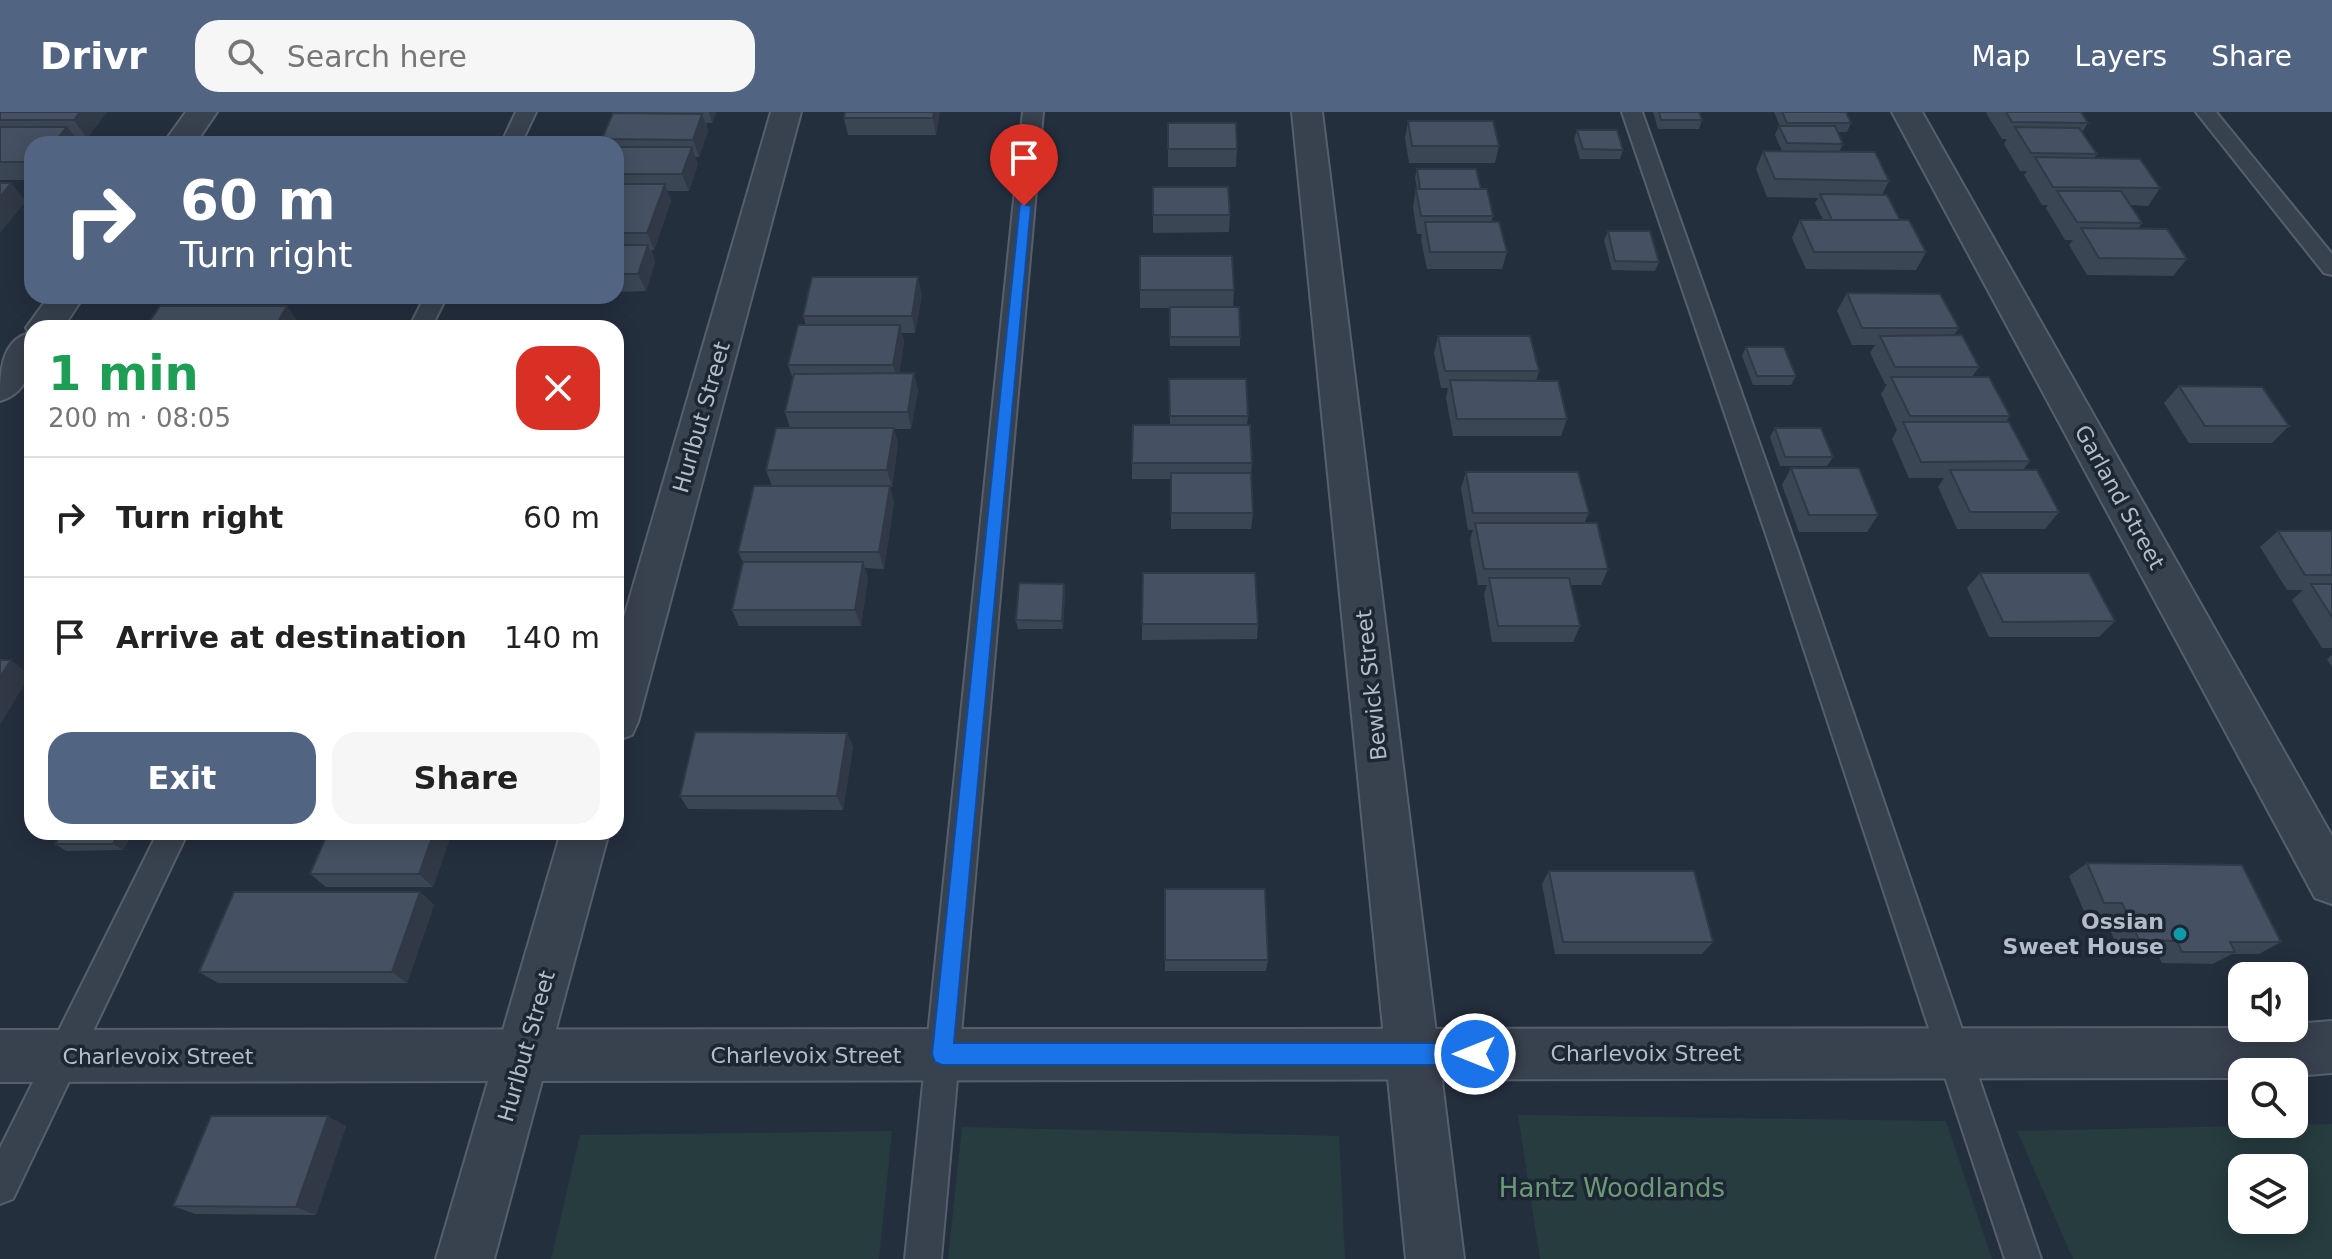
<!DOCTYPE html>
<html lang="en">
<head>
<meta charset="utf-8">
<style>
	:root { --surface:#fff; --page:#f6f6f6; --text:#222; --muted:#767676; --line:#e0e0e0; --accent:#516482 }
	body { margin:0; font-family:"DejaVu Sans",sans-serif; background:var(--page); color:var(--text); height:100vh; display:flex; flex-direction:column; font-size:30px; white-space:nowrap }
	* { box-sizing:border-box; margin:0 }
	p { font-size:26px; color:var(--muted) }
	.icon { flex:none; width:44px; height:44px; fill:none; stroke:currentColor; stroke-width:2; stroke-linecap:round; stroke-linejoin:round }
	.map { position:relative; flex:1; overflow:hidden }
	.drawer { position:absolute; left:24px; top:208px; width:600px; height:520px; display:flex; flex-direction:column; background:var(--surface); border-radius:24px; box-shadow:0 4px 20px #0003 }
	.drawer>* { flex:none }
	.guide { position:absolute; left:24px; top:24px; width:600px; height:168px; border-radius:24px; box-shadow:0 4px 20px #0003; background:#516482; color:#fff; overflow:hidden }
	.controls { position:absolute; left:2228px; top:850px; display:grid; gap:16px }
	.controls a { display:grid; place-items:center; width:80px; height:80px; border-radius:16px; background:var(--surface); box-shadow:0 4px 20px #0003; font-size:40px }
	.pin { position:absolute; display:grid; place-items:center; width:68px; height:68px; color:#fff; margin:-82px -34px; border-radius:50% 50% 50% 0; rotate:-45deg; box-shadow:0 0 8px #0007 }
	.pin .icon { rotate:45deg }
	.me { position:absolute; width:88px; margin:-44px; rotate:270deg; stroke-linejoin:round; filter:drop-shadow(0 0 6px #0008) }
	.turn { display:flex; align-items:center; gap:28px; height:168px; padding:0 24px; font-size:36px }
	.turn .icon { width:104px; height:104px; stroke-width:2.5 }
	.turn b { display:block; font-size:56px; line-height:68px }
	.round { display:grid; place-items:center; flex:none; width:84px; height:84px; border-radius:24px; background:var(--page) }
	.overview { display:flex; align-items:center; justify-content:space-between; height:136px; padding:0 24px }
	h1 { font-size:48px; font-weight:700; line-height:60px; color:#1e9e55 }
	.button { display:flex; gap:16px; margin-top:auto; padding:16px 24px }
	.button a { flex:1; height:92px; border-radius:24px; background:var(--accent); color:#fff; font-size:32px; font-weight:700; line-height:92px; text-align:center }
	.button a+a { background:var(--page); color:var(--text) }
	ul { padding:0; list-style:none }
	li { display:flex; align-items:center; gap:24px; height:120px; padding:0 24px; border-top:2px solid var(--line) }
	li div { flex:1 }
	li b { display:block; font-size:30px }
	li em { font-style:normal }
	header { display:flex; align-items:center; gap:48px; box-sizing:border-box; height:112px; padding:0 40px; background:var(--accent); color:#fff }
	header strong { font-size:38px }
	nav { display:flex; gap:44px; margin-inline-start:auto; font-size:28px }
	.search { width:560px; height:72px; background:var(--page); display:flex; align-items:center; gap:20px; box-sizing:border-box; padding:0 28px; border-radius:24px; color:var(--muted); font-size:30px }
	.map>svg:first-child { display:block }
	.green { fill:#263c3f; fill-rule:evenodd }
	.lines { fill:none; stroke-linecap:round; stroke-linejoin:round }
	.service-casing { stroke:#565f6c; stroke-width:4 }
	.minor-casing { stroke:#565f6c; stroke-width:4 }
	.tertiary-casing { stroke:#565f6c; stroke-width:4 }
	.service { fill:#38414e; fill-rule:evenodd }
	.minor { fill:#38414e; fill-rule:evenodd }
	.tertiary { fill:#38414e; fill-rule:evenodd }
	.wall { fill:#3b4654 }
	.shaded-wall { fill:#303945 }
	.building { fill:#455162; stroke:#303945; stroke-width:2 }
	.route { fill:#1a73e8; stroke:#114b97; stroke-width:2 }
	.culture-dot { fill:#0f9aa8; stroke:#1d2633; stroke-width:3 }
	.labels { text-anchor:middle; stroke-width:7; stroke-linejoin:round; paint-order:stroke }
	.street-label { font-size:22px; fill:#b4bcc9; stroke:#1d2633 }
	.poi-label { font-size:22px; font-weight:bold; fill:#b4bcc9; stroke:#1d2633; text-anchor:end }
	.near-park-label { font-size:26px; fill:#6b9a76; stroke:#1d2633 }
</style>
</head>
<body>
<header>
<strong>Drivr</strong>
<div class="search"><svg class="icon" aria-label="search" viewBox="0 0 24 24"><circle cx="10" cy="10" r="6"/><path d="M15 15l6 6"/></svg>Search here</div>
<nav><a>Map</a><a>Layers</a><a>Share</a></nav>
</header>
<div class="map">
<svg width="2332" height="1147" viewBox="0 0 2332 1147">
	<rect width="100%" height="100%" fill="#242f3e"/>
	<!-- green -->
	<g class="green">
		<polygon points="1518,1003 1946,1009 1992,1147 1540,1147"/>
		<path d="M2332,1012v135h-259l-56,-128zM2242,1056h52v52h-52z"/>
		<polygon points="962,1015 1339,1024 1345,1147 948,1147"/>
		<polygon points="892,1019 879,1147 551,1147 580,1023"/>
	</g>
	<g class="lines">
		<!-- service casing -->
		<g class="service-casing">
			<g id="service">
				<polygon points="516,0 536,0 521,32 501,32"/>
				<polygon points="1023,0 1043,0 941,1147 905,1147"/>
				<polygon points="1622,0 1642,0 1798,440 2041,1147 2005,1147 1772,440"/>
				<polygon points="2196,0 2216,0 2332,142 2332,163 2324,161"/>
				<polygon points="425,184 447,184 431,216 409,216"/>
				<polygon points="158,720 188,720 13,1087 0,1092 0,1036"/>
			</g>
		</g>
		<!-- minor casing -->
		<g class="minor-casing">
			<g id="minor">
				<polygon points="771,0 801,0 638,610 632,623 616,629 616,533"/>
				<polygon points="1292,0 1322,0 1464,1147 1406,1147"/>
				<polygon points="1892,0 1922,0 2332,724 2332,792 2315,786"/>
				<polygon points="561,720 609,720 494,1147 436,1147"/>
			</g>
		</g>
		<!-- tertiary casing -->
		<g class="tertiary-casing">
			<g id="tertiary">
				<polygon points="186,0 217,0 195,32 163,32"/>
				<path d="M49,184h35l-21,32h-31c0,30 2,63 -32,73 0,-26 0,-60 29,-68l-3,-5z"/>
				<polygon points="2332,909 2332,961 2294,964 2294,960 2242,960 2242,966 0,970 0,918 2294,916 2294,912"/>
			</g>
		</g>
		<!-- service -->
		<use href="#service" class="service"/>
		<!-- minor -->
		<use href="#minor" class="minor"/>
		<!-- tertiary -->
		<use href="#tertiary" class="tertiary"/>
	</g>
	<!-- wall -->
	<g class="wall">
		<polygon points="0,0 107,0 87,26 76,26 81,32 32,32 32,68 0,68"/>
		<polygon points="617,0 716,0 712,11 706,11 708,19 699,45 695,45 698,52 689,79 667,79 671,89 654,138 651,138 655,150 646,179 616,180 616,32 604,32 602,27 618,1"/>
		<polygon points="940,0 936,23 848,23 844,6"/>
		<polygon points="1653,0 1699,0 1702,8 1699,17 1658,17"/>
		<polygon points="1774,0 1846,0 1851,11 1847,20 1838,20 1843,32 1839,40 1889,69 1882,83 1900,108 1926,140 1916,158 1806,157 1792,126 1800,108 1823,108 1815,91 1818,86 1767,85 1756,57 1763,39 1782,39 1775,23 1779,14 1780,14"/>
		<polygon points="1987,0 2081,0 2088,11 2082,20 2097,42 2094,46 2160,76 2148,94 2130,93 2142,111 2138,117 2187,147 2173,164 2087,163 2069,133 2073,128 2065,128 2046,96 2048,93 2042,93 2024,63 2027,59 2020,59 2004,32 2007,27 2002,27 1986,1"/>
		<polygon points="1408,9 1499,34 1495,51 1409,51 1405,26"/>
		<polygon points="1168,11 1237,37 1236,55 1168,55"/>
		<polygon points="1577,18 1623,38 1620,47 1580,47 1574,27"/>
		<polygon points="1417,57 1481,77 1493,104 1491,110 1507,140 1502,157 1427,157 1421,128 1422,122 1417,122 1413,95 1416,77 1417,77 1415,66"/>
		<polygon points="1153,75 1230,103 1229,120 1153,121"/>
		<polygon points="1608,119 1659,150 1655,159 1612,158 1604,128"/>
		<polygon points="1140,144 1234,178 1233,195 1240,225 1240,234 1170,234 1170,196 1140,196"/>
		<polygon points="1847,181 1959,216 1954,223 1979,255 1972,265 2010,304 2006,310 2030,349 2023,358 2059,400 2045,417 1957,417 1938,375 1944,366 1909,366 1892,327 1897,318 1881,282 1887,272 1885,272 1870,241 1875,233 1852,233 1837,199"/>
		<polygon points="922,183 915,221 902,221 904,230 899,262 914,261 918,279 911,317 894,317 898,332 892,375 890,375 894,390 884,457 865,456 868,466 861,514 739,514 732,498 743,450 738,440 772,374 766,358 790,316 785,300 793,267 788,253 806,213 803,204"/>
		<polygon points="179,184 261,184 259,186 181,186"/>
		<polygon points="1438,224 1539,259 1536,269 1567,307 1561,324 1453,324 1446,286 1448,276 1441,276 1434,241"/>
		<polygon points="1746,235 1796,264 1791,273 1753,273 1742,244"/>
		<polygon points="1169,267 1248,304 1247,313 1252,351 1251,362 1253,401 1251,417 1171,417 1171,367 1132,367 1132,351 1170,313"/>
		<polygon points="2179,274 2289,314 2272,331 2189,331 2164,291"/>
		<polygon points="1775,316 1833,345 1827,354 1780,354 1770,325"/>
		<polygon points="1791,356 1878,403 1867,420 1799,420 1782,373"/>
		<polygon points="1466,360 1589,401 1584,411 1608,457 1601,473 1570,473 1580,514 1573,530 1492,530 1484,482 1487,473 1478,473 1470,427 1473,418 1468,418 1461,376"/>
		<polygon points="2278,419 2332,419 2332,536 2322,536 2292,488 2303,478 2287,478 2260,435"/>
		<polygon points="1980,461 2115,509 2099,525 1989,525 1967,476"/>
		<polygon points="1064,472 1065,480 1063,517 1018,517 1016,508"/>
		<polygon points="1142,512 1258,512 1257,527 1142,528"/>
		<polygon points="2332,543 2332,555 2327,547"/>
		<polygon points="847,621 853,635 843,698 688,697 680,684"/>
		<polygon points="62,720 133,720 123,738 66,739 55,732"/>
		<polygon points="452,720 433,775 326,775 310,762"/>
		<polygon points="2087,751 2281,830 2259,842 2232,842 2213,852 2162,851 2157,841 2119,839 2104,803 2086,804 2069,764"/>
		<polygon points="1549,759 1713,830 1702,842 1555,842 1542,772"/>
		<polygon points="1165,777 1268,848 1266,859 1165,859"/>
		<polygon points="420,780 434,793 407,871 218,871 199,860"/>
		<polygon points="346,1014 316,1103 195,1102 173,1094"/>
	</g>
	<!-- shaded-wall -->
	<g class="shaded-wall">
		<polygon points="80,0 107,0 87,26 74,8"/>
		<polygon points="709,0 716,0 712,11"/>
		<polygon points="934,0 940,0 936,23 933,6"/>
		<polygon points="702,2 708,19 699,45 693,28"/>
		<polygon points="67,15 81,32 53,32"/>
		<polygon points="692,35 698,52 689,79 682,62"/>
		<polygon points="11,71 26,89 0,121 0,85"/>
		<polygon points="665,72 671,89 654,138 647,121"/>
		<polygon points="648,133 655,150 646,179 638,162"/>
		<polygon points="918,165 922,183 915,221 912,204"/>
		<polygon points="287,194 300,212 297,216 275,216"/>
		<polygon points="900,213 904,230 897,270 893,253"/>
		<polygon points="616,219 624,236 616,259"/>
		<polygon points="914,261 918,279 911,317 908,300"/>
		<polygon points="894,316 898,332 892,375 887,358"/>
		<polygon points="890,374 894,390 884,457 879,440"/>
		<polygon points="863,450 868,466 861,514 855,498"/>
		<polygon points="1064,472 1065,480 1063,517 1062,509"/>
		<polygon points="11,548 30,563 0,613 0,565"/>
		<polygon points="847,621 853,635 843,698 837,684"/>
		<polygon points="119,720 133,720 123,738 113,732"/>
		<polygon points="434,720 452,720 433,775 419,762"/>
		<polygon points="420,780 434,793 407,871 392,860"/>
		<polygon points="328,1004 346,1014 316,1103 296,1095"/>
	</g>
	<!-- building -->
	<g class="building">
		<polygon points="0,0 80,0 74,8 0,8"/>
		<polygon points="845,0 934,0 933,6 844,6"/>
		<polygon points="1659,0 1699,0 1702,8 1661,8"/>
		<polygon points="1782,0 1846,0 1851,11 1787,11"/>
		<polygon points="2006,0 2081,0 2088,11 2012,10"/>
		<polygon points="613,1 702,2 693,28 602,27"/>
		<polygon points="1408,9 1493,9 1499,34 1412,34"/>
		<polygon points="1168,11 1236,11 1237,37 1168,37"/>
		<polygon points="1779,14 1835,14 1843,32 1787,31"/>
		<polygon points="0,15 67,15 53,32 32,32 32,50 0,50"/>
		<polygon points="2015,15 2079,16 2097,42 2031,41"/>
		<polygon points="1577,18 1617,18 1623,38 1583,37"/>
		<polygon points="616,35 692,35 682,62 616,62"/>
		<polygon points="1763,39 1875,40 1889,69 1775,67"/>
		<polygon points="2035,45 2140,47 2160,76 2053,75"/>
		<polygon points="1417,57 1476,57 1481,77 1420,77"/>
		<polygon points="0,71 11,71 0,85"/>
		<polygon points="616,72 665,72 647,121 616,121"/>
		<polygon points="1153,75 1228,75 1230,103 1153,103"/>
		<polygon points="1416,77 1487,77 1493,104 1421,104"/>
		<polygon points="2057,79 2121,79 2142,111 2077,110"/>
		<polygon points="1820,82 1887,83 1900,108 1832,108"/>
		<polygon points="1800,108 1909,108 1926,140 1814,140"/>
		<polygon points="1425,110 1499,110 1507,140 1430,140"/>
		<polygon points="2081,116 2167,117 2187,147 2099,146"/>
		<polygon points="1608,119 1650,119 1659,150 1615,149"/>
		<polygon points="616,133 648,133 638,162 616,162"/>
		<polygon points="1140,144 1232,144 1234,178 1140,178"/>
		<polygon points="812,165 918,165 912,204 803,204"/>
		<polygon points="1847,181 1940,182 1959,216 1862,216"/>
		<polygon points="160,194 287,194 275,216 145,216"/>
		<polygon points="1170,195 1239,195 1240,225 1170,225"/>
		<polygon points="798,213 900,213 893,253 788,253"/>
		<polygon points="1962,223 1979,255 1895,255 1880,224"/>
		<polygon points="1438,224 1530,224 1539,259 1445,259"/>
		<polygon points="1746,235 1784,235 1796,264 1757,264"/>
		<polygon points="914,261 908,300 785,300 794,262"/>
		<polygon points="1891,265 1989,265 2010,304 1910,304"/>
		<polygon points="1169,267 1246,267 1248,304 1170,304"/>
		<polygon points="1450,268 1558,269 1567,307 1457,307"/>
		<polygon points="2179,274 2262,275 2289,314 2205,314"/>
		<polygon points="1903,310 2009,310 2030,349 1921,350"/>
		<polygon points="1133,313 1250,313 1252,351 1132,351"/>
		<polygon points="776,316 894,316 887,358 766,358"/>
		<polygon points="1775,316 1821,316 1833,345 1785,345"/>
		<polygon points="1791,356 1859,356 1878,403 1809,403"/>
		<polygon points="1950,358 2037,358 2059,400 1970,400"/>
		<polygon points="1466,360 1578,360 1589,401 1473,401"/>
		<polygon points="1171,361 1251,361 1253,401 1171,401"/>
		<polygon points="754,374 890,374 879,440 738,440"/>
		<polygon points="1475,411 1597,411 1608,457 1484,457"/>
		<polygon points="2278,419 2332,419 2332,463 2305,463"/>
		<polygon points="743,450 863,450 855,498 732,498"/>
		<polygon points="1143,461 1255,461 1258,512 1142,512"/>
		<polygon points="1980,461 2089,461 2115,509 2003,510"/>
		<polygon points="1489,466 1569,466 1580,514 1498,514"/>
		<polygon points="1019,471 1064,472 1062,509 1016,508"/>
		<polygon points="2311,472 2332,472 2332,505"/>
		<polygon points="0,548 11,548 0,565"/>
		<polygon points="695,620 847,621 837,684 680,684"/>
		<polygon points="62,720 119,720 113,732 55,732"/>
		<polygon points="328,720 434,720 419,762 310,762"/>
		<polygon points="2087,751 2242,753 2281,830 2230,830 2235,840 2182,840 2177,829 2139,828 2122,791 2104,791"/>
		<polygon points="1549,759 1694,759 1713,830 1563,830"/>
		<polygon points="1165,777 1265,777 1268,848 1165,848"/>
		<polygon points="234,780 420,780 392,860 199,860"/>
		<polygon points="211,1004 328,1004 296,1095 173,1094"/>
	</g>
	<!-- route -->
	<polygon class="route" points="1020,91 1031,94 954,931 1475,931 1483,934 1486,942 1483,949 1475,953 942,953 935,950 932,942"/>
	<!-- markers -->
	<circle class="culture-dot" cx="2180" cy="822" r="8"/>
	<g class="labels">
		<!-- street labels -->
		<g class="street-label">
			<text transform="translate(701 305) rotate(-74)" y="8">Hurlbut Street</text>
			<text transform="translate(2120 385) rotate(61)" y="8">Garland Street</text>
			<text transform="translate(1371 573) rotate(-96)" y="8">Bewick Street</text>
			<text transform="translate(526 934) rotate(-74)" y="8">Hurlbut Street</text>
			<text x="1646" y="949">Charlevoix Street</text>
			<text x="806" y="951">Charlevoix Street</text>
			<text x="158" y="952">Charlevoix Street</text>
		</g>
		<!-- poi labels -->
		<g class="poi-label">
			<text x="2164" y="817">Ossian<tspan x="2164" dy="25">Sweet House</tspan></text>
		</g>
		<!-- near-park labels -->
		<g class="near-park-label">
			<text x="1612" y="1085">Hantz Woodlands</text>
		</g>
	</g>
</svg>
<div class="controls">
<a><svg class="icon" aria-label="sound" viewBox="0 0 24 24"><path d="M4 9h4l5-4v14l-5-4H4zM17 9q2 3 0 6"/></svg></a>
<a><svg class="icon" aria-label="search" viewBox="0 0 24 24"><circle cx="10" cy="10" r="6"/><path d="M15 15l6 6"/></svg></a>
<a><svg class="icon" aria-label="layers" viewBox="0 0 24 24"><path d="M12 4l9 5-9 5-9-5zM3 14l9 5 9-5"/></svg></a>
</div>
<div class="pin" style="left:1024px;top:94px;background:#d93025"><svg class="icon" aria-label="arrive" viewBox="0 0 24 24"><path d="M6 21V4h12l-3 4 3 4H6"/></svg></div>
<svg class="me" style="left:1475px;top:942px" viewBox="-20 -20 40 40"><circle r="17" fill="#1a73e8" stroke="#fff" stroke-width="3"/><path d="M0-11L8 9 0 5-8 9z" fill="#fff"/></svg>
<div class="guide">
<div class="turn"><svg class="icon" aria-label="right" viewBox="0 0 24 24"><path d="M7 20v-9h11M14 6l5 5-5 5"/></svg><div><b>60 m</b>Turn right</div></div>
</div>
<section class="drawer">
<div class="overview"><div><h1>1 min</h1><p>200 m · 08:05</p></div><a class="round" style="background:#d93025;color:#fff"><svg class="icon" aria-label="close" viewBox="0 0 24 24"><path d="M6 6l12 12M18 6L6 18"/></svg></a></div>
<ul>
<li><svg class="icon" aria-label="right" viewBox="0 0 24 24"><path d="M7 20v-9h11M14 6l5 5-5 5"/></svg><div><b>Turn right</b></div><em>60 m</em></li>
<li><svg class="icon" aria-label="arrive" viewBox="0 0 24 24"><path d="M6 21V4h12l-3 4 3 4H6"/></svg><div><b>Arrive at destination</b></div><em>140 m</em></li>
</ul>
<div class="button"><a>Exit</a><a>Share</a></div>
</section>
</div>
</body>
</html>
